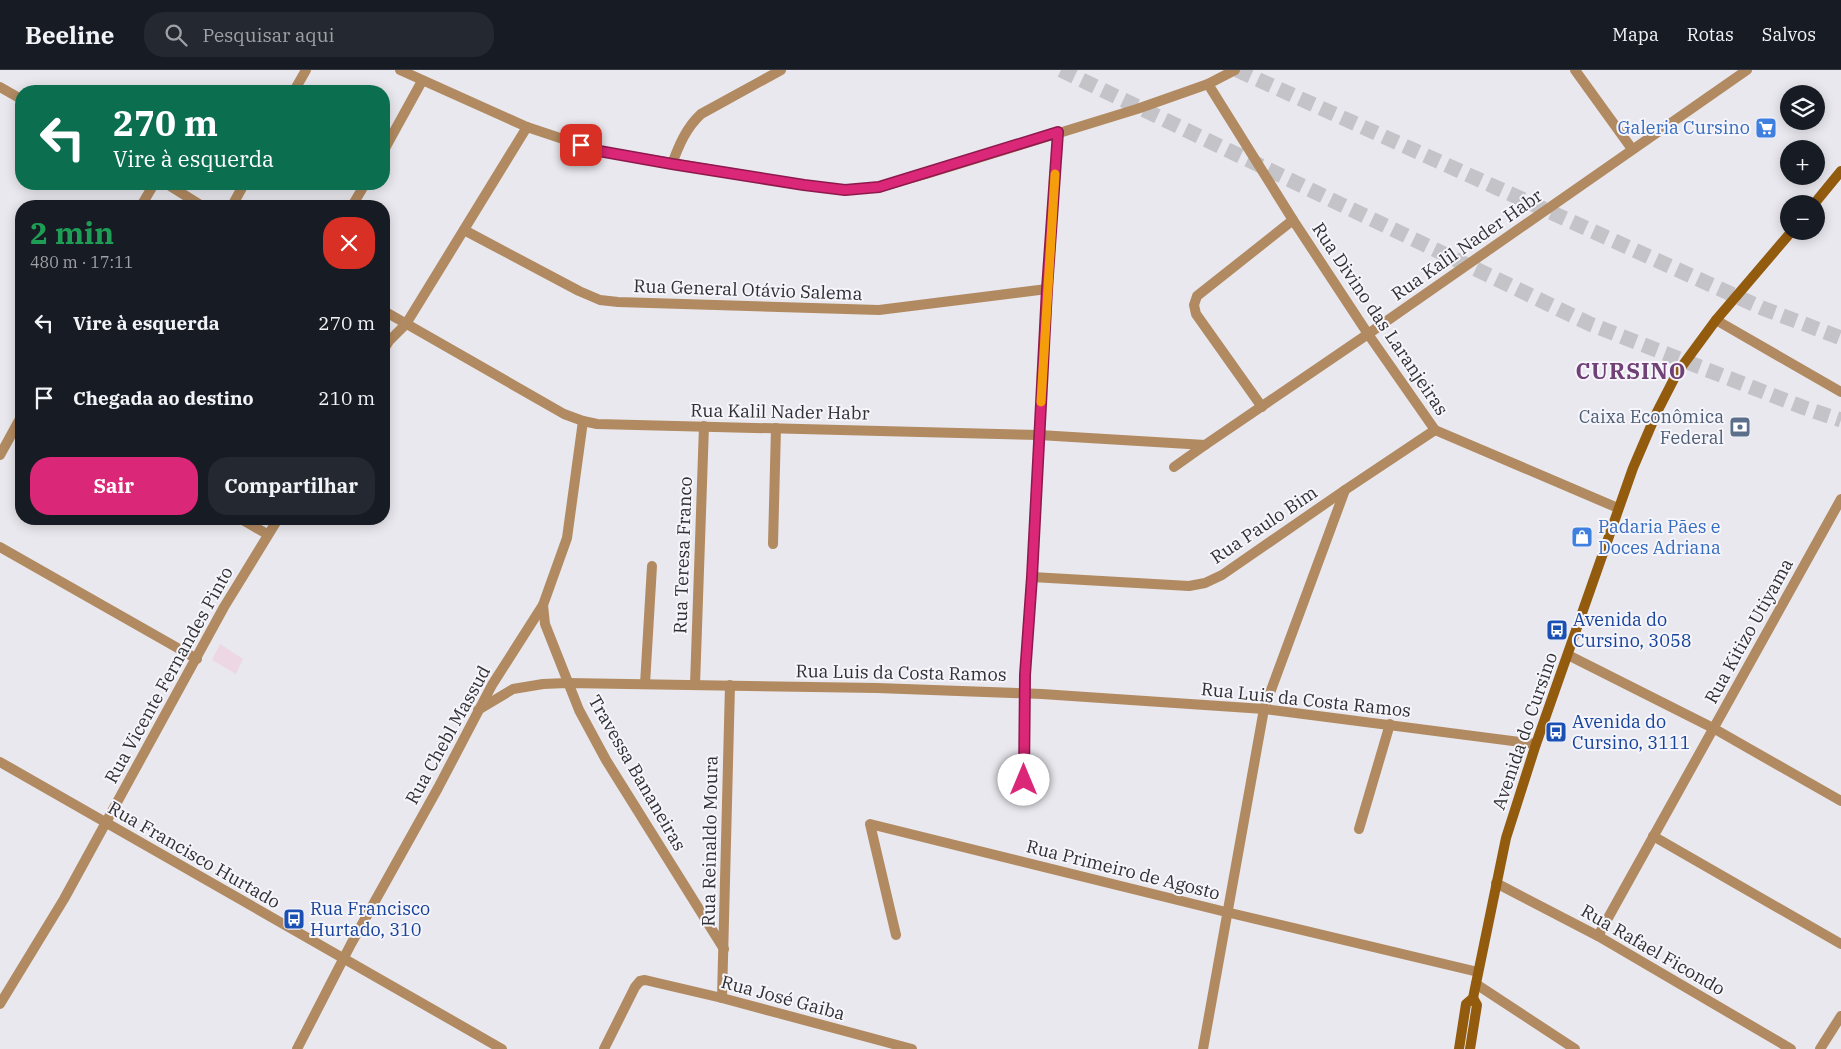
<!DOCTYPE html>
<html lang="pt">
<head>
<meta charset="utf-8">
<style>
	:root { --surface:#171b24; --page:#242831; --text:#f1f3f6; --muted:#9ea1a6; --line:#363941; --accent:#db2777 }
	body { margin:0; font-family:"IBM Plex Serif",serif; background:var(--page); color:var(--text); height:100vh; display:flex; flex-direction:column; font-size:19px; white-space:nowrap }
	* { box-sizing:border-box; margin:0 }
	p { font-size:16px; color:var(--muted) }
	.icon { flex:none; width:28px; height:28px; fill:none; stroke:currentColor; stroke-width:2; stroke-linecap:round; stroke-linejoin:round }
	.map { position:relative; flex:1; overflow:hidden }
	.drawer { position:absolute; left:15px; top:130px; width:375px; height:325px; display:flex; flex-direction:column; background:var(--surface); border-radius:20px; box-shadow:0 2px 12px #0003 }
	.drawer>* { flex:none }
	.guide { position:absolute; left:15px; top:15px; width:375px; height:105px; border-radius:20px; box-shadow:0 2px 12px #0003; background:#0b6e4f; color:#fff; overflow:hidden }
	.controls { position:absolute; left:1780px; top:15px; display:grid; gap:10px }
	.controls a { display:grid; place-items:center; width:45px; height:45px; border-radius:50%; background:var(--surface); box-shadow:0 2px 12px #0003; font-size:25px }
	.pin { position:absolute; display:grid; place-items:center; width:42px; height:42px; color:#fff; margin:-21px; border-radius:10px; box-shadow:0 2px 8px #0006 }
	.me { position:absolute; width:55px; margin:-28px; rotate:0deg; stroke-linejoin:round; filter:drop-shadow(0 0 4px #0008) }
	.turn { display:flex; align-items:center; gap:18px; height:105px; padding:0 15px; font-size:22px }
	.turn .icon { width:65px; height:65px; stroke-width:2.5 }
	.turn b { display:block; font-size:35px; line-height:42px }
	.round { display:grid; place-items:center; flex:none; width:52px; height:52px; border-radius:20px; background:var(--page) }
	.summary { display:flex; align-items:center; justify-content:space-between; height:85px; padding:0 15px }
	h1 { font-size:30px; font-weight:700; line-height:38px; color:#1e9e55 }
	.action { display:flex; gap:10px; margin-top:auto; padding:10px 15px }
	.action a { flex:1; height:58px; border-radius:20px; background:var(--accent); color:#fff; font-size:20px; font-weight:700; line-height:58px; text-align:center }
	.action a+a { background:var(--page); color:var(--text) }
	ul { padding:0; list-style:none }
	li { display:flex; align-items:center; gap:15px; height:75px; padding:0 15px }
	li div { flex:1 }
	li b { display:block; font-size:19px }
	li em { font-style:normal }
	header { display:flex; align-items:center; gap:30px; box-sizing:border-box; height:70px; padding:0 25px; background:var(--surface); border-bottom:1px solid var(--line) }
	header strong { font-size:24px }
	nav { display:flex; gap:28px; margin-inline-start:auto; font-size:18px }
	.search { width:350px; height:45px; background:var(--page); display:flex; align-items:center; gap:12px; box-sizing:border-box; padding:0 18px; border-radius:20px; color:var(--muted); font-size:19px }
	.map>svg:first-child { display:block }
	.commercial { fill:#edd7e5 }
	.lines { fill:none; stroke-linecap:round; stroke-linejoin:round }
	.highway-tunnel { stroke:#c3c3c8; stroke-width:15; stroke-dasharray:15 8; stroke-linecap:butt }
	.street { stroke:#b18a61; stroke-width:10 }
	.secondary { stroke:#935b0e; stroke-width:10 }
	.route-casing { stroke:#8e194d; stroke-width:12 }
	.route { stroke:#db2777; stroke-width:9 }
	.slow { stroke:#f59e0b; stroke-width:9 }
	.labels { text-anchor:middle; stroke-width:4; stroke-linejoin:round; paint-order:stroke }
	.shop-label { font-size:18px; fill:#366cbe; stroke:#f5f5fb; text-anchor:end }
	.street-label { font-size:18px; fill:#303032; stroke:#f5f5fb }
	.service-label { font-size:18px; fill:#4e5e75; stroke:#f5f5fb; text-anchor:end }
	.transit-label { font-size:18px; fill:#164399; stroke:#f5f5fb; text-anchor:start }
	.district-label { font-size:22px; font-weight:bold; letter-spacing:1px; fill:#704176; stroke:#f5f5fb }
</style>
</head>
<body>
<header>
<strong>Beeline</strong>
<div class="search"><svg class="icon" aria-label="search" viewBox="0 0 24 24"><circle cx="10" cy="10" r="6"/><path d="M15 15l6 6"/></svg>Pesquisar aqui</div>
<nav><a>Mapa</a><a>Rotas</a><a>Salvos</a></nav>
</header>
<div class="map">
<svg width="1841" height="979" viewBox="0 0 1841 979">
	<rect width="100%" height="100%" fill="#e8e8ee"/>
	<!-- commercial -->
	<polygon class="commercial" points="220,574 243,589 236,604 212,590"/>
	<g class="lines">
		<!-- highway-tunnel -->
		<g class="highway-tunnel">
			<polyline points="1061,0 1590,254 1805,338 1841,350"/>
			<polyline points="1237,0 1762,238 1841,268"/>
		</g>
		<!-- street -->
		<g class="street">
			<polyline points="400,0 527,57 599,81 804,115 845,120 879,117 926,104 1137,39 1208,14 1235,0"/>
			<polyline points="1575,0 1632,79"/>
			<polyline points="1208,14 1293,150 1368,264 1435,360 1618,438"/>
			<polyline points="0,17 21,29"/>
			<polyline points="294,21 306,0"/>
			<polyline points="384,80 422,11"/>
			<path d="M672,94c7,-19 14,-36 29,-50l80,-44"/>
			<polyline points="167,114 202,136"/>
			<polyline points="141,136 154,114"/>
			<polyline points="232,136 244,114"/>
			<polyline points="352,136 365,114"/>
			<polyline points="464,160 579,221 600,230 618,232 879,240 1047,219"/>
			<polyline points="384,241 564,344 583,351 597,354 1039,365 1205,375"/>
			<polyline points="1716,250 1841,322"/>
			<polyline points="384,279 389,271 406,254 527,57"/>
			<polyline points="1262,337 1196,244 1194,235 1197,226 1293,150"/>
			<polyline points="0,385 21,347"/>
			<polyline points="1174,397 1205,375 1368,264 1747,0"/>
			<polyline points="241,449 267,464"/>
			<polyline points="773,474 776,358"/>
			<polyline points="0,477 197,589"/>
			<polyline points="1032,507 1189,516 1205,513 1222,505 1345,420 1435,360"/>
			<polyline points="543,535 545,554 579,640 606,690 724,879"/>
			<polyline points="1568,585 1713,658 1841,731"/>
			<polyline points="645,614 652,496"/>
			<polyline points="695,615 704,356"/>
			<polyline points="478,640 513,619 543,614 567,613 877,618 1042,624 1264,639 1536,674"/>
			<polyline points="0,692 502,979"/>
			<polyline points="1024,710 1025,605 1032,507 1047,219 1058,62"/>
			<polyline points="1359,759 1390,654"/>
			<polyline points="1653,766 1841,874"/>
			<polyline points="1496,813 1598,866 1791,979"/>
			<polyline points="896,865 870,754 1226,842 1478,902"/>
			<polyline points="1598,866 1841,429"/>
			<polyline points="1476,914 1575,979"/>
			<polyline points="722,928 730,615"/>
			<polyline points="0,934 64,829 224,537 278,449"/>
			<polyline points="297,979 351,874 438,718 492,615 543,535 567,468 583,351"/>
			<polyline points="604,979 635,917 640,911 645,910 722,928 912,979"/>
			<polyline points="1203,979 1264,639 1345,420"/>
			<polyline points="1820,979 1841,946"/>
		</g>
		<!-- secondary -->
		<g class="secondary">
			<polyline points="1814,134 1841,101"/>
			<polyline points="1459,979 1466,934 1473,928 1506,768 1536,674 1633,398 1657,342 1677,303 1716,250 1792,161"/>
			<polyline points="1470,979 1477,935 1473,928"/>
		</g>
	</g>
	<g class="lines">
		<!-- route casing -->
		<g class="route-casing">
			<polyline id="route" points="581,75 599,81 672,94 804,115 845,120 879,117 1058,62 1047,219 1032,507 1025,605 1024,710"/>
		</g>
		<!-- route -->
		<use href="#route" class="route"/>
		<!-- slow -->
		<polyline class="slow" points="1041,332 1055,104"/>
	</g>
	<!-- icons -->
	<defs>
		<g id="supermarket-square" transform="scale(1.125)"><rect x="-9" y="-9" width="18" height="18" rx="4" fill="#3f7fe0" stroke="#f5f5fb"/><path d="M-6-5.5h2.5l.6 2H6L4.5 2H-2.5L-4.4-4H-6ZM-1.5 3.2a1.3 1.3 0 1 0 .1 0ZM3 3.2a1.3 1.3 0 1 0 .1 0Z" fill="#fff"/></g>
		<g id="bank-square" transform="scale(1.125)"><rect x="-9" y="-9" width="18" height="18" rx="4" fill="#5c6f8a" stroke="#f5f5fb"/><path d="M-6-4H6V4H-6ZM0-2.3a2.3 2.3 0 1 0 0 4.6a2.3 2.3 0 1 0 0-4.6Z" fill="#fff"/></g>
		<g id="shop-square" transform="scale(1.125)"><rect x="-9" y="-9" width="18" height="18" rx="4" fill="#3f7fe0" stroke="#f5f5fb"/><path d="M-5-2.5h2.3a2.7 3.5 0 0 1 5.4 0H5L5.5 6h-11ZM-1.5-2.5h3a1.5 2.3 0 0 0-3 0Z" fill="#fff"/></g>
		<g id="bus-square" transform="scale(1.125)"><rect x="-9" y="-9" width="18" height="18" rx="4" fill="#1a4fb4" stroke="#f5f5fb"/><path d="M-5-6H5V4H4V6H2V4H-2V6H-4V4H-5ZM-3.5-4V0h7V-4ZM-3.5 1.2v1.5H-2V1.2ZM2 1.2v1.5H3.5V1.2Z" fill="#fff"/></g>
	</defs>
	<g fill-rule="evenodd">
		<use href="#supermarket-square" x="1766" y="58"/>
		<use href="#bank-square" x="1740" y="357"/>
		<use href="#shop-square" x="1582" y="467"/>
		<use href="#bus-square" x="1557" y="560"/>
		<use href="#bus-square" x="1556" y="662"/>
		<use href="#bus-square" x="294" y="849"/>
	</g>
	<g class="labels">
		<!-- shop labels -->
		<g class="shop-label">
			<text x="1750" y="64">Galeria Cursino</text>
			<text x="1598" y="463" text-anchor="start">Padaria Pães e<tspan x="1598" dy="21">Doces Adriana</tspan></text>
		</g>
		<!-- street labels -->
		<g class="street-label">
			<text transform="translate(1467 175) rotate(-35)" y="6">Rua Kalil Nader Habr</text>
			<text transform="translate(748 220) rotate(2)" y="6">Rua General Otávio Salema</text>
			<text transform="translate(1380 249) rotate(56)" y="6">Rua Divino das Laranjeiras</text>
			<text transform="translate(780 342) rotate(1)" y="6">Rua Kalil Nader Habr</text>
			<text transform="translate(1264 455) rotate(-34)" y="6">Rua Paulo Bim</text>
			<text transform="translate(683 485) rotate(-88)" y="6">Rua Teresa Franco</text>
			<text transform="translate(1749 561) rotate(-61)" y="6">Rua Kitizo Utiyama</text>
			<text transform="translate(901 603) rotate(1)" y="6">Rua Luis da Costa Ramos</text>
			<text transform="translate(169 605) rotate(-61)" y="6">Rua Vicente Fernandes Pinto</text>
			<text transform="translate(1306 630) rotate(6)" y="6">Rua Luis da Costa Ramos</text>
			<text transform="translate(1525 661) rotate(-71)" y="6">Avenida do Cursino</text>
			<text transform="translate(448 665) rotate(-61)" y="6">Rua Chebl Massud</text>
			<text transform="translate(637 703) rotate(60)" y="6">Travessa Bananeiras</text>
			<text transform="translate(710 771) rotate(-89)" y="6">Rua Reinaldo Moura</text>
			<text transform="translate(194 785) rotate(30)" y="6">Rua Francisco Hurtado</text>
			<text transform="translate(1123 800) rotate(14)" y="6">Rua Primeiro de Agosto</text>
			<text transform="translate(1653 880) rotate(30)" y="6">Rua Rafael Ficondo</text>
			<text transform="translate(783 928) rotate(15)" y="6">Rua José Gaiba</text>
		</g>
		<!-- service labels -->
		<g class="service-label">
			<text x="1724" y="353">Caixa Econômica<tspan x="1724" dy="21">Federal</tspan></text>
		</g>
		<!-- transit labels -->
		<g class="transit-label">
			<text x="1573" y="556">Avenida do<tspan x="1573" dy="21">Cursino, 3058</tspan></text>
			<text x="1572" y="658">Avenida do<tspan x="1572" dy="21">Cursino, 3111</tspan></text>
			<text x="310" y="845">Rua Francisco<tspan x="310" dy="21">Hurtado, 310</tspan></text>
		</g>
		<!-- district labels -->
		<g class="district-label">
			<text x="1631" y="309">CURSINO</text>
		</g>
	</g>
</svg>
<div class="controls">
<a><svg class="icon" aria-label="layers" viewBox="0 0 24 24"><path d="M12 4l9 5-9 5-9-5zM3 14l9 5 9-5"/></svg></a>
<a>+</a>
<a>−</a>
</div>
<div class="pin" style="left:581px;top:75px;background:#d93025"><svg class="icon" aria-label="arrive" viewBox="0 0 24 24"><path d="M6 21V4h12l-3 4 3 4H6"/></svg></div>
<svg class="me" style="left:1024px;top:710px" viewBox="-20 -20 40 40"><circle r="19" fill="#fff"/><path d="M0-13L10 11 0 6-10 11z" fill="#db2777"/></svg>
<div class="guide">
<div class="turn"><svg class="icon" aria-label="left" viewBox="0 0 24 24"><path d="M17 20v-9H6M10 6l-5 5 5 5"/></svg><div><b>270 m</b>Vire à esquerda</div></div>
</div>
<section class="drawer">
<div class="summary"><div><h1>2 min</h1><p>480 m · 17:11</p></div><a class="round" style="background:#d93025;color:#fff"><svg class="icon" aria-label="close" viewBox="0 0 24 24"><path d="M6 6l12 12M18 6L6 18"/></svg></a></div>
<ul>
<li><svg class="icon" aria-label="left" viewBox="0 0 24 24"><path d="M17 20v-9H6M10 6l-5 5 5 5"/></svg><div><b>Vire à esquerda</b></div><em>270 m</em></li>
<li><svg class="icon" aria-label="arrive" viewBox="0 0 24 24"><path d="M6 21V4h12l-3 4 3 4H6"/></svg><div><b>Chegada ao destino</b></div><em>210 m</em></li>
</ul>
<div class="action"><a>Sair</a><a>Compartilhar</a></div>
</section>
</div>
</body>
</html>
